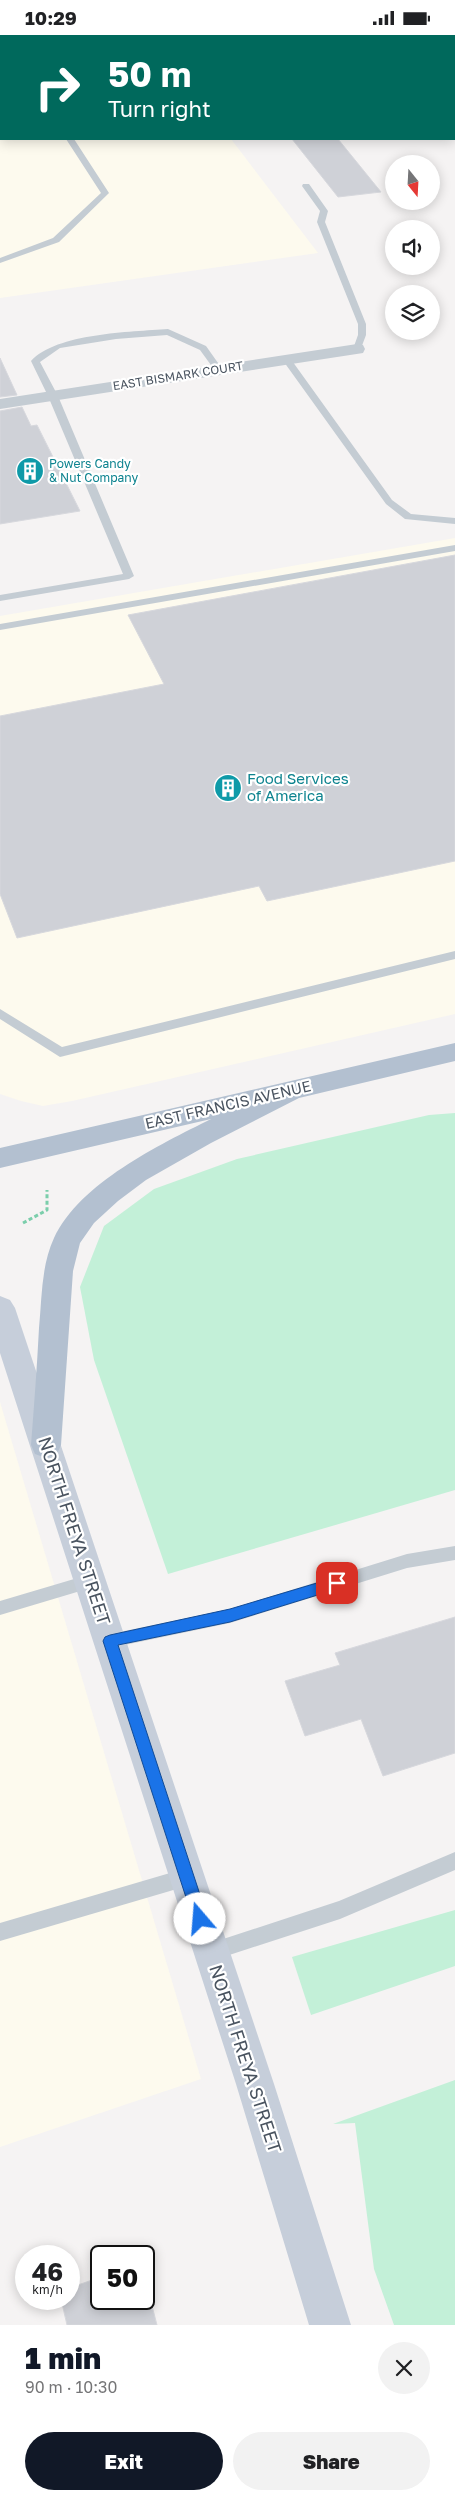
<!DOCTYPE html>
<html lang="en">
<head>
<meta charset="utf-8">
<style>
	:root { --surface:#fff; --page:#f2f2f2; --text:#202124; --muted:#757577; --accent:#111827 }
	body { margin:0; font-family:"Golos Text",sans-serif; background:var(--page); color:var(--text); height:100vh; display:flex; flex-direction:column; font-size:19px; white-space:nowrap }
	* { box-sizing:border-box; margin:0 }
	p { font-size:16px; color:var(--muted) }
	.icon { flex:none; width:28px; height:28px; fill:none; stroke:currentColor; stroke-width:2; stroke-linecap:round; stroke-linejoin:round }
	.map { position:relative; height:2290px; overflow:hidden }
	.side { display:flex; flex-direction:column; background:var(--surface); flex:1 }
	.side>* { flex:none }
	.top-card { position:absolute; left:0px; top:0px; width:455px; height:105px; box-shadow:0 2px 12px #0003; background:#00695c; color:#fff; overflow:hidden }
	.needle { width:32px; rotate:162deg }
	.controls { position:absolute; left:385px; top:120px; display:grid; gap:10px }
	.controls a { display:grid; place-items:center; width:55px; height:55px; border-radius:50%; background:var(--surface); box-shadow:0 2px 12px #0003; font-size:25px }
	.speed { position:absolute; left:15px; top:2210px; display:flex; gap:10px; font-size:25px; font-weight:700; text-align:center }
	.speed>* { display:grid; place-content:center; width:65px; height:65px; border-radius:50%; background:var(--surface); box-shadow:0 2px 12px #0003; line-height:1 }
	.speed small { font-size:12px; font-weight:400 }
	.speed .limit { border:2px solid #111; border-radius:8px; background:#fff; color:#111 }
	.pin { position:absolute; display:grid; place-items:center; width:42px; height:42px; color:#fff; margin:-21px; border-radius:10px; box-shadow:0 2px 8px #0006 }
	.me { position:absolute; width:55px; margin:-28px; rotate:342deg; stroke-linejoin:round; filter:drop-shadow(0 0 4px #0008) }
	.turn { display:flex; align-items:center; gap:18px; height:105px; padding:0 25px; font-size:22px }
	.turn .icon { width:65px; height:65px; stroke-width:2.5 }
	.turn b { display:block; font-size:35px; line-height:42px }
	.round { display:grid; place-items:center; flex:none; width:52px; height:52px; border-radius:26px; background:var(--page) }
	.summary { display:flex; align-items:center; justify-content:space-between; height:85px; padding:0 25px }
	h1 { font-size:30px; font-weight:800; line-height:38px; color:var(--accent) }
	.cta { display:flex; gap:10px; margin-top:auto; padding:10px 25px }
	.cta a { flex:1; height:58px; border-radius:30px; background:var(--accent); color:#fff; font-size:20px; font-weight:800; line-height:58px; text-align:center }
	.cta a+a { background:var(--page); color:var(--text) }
	.status { display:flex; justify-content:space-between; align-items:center; height:35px; padding:0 25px; background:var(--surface); direction:ltr }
	.status svg { height:14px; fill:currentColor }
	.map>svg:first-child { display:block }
	.commercial { fill:#fdfaee }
	.green { fill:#c3f0d8 }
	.building { fill:#cfd1d7; stroke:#d7d8dd }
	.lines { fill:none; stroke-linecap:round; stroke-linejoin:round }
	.path { stroke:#7bceab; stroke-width:3; stroke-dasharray:4 2.5; stroke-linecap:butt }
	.lane { fill:#c4ccd3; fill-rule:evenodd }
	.street { fill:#c4ccd3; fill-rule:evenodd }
	.secondary { fill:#c6ceda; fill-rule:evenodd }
	.primary { fill:#b3c0d0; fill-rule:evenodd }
	.route { fill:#1a73e8; stroke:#114b97 }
	.labels { text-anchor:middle; stroke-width:4.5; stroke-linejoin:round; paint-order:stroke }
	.far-street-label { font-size:12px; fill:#4a5460; stroke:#fff }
	.far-culture-label { font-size:12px; fill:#0d838f; stroke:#fff; text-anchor:start }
	.culture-label { font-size:15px; fill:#0d838f; stroke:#fff; text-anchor:start }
	.street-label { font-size:15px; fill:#4a5460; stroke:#fff }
	.near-street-label { font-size:18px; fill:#4a5460; stroke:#fff }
</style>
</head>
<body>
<div class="status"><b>10:29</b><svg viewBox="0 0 49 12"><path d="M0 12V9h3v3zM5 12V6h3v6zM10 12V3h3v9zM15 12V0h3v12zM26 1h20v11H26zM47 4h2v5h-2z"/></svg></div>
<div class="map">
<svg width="455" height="2290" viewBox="0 0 455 2290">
	<rect width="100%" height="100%" fill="#f5f3f3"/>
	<!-- commercial -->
	<g class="commercial">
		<polygon points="0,0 151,0 1,1 1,104 231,104 318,218 0,263"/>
		<polygon points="455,503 455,979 72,1066 43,1071 21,1066 0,1059 0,581"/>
		<polygon points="0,1367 201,2044 0,2112"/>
	</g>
	<!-- green -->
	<g class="green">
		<polygon points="455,1078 455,1455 168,1539 94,1325 80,1252 104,1191 154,1154 237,1124 429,1080"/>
		<polygon points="455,1875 455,1931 311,1980 292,1922"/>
		<polygon points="455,2045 455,2290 394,2290 374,2234 355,2088 333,2089"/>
	</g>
	<!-- building -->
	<g class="building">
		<polygon points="292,104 338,104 381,157 338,162"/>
		<polygon points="0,323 17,360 0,362"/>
		<polygon points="22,372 31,391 37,390 80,476 0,489 0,376"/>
		<polygon points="455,520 455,826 267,866 259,851 17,903 0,859 0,681 164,649 128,580"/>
		<polygon points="455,1582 455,1718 383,1741 361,1684 305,1701 285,1646 340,1630 335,1618"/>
		<polygon points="144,2240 157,2290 67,2290 61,2264 69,2264 69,2253 101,2242 101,2264 144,2264"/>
	</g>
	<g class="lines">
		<!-- path -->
		<polyline class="path" points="23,1188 47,1175 47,1155"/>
		<!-- lane -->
		<g class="lane">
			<polygon points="0,0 6,0 6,1 1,3"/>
			<polygon points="66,104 74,104 109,158 59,207 0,228 0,223 53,203 101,158"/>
			<polygon points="303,149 309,149 328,176 325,187 366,289 366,300 360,316 353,314 358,300 358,289 317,187 320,176 302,151"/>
			<path d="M168,294l38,17 17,24 -1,2h-6l-16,-22 -33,-15 -51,4 -56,9 -20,14 18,34 76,180 -5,3 -129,22v-6l123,-21 -75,-178 -17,-35c26,-28 99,-29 137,-32z"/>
			<polygon points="284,323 290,323 392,465 411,479 455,483 455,489 405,484 386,469 284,327"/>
			<polygon points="455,510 455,516 0,595 0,589"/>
			<polygon points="455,916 455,924 60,1022 0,984 0,974 62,1012"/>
			<polygon points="455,1511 455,1525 407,1533 230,1588 110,1613 104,1611 102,1606 104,1601 110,1599 230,1574 407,1519"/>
			<polygon points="91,1539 97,1541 99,1546 97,1551 0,1580 0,1566"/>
			<polygon points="455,1817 455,1835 340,1884 211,1926 205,1923 202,1917 205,1911 211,1908 339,1866"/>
			<polygon points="187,1833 193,1836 196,1842 193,1848 187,1851 0,1906 0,1888"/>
		</g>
		<!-- street -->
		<polygon class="street" points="357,309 363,310 365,314 363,318 0,374 0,364"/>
		<!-- secondary -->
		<polygon class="secondary" points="0,1261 10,1265 15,1273 274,2049 351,2290 309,2290 236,2049 0,1318"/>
		<!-- primary -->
		<path class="primary" d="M455,1008v18l-156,37 -88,45 -65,37 -28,21 -24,22 -14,20 -7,28 -12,174 -4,9 -11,4 -11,-4 -4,-9c3,-39 6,-78 8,-117 3,-30 2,-62 15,-90 26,-55 105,-93 157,-119l-211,49v-20z"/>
	</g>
	<!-- route -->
	<polygon class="route" points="337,1542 341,1544 343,1548 341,1552 337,1554 230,1587 118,1610 208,1884 206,1889 200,1892 195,1889 193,1884 103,1606 105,1602 110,1600 230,1574"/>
	<!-- icons -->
	<defs>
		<g id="building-disc" transform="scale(1.4375)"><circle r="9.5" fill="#0f9aa8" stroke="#fff"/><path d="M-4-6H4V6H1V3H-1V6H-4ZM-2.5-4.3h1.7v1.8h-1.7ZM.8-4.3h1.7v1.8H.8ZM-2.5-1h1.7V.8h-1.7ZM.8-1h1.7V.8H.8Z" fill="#fff"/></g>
	</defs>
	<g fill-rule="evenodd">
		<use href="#building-disc" x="30" y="436"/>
		<use href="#building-disc" x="228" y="753"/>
	</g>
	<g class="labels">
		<!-- far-street labels -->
		<g class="far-street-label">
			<text transform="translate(178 341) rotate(-9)" y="4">EAST BISMARK COURT</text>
		</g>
		<!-- far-culture labels -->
		<g class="far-culture-label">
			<text x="49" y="433">Powers Candy<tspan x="49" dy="14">&amp; Nut Company</tspan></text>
		</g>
		<!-- culture labels -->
		<g class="culture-label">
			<text x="247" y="749">Food Services<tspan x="247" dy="17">of America</tspan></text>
		</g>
		<!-- street labels -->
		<g class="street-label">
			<text transform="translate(228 1070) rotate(-13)" y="5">EAST FRANCIS AVENUE</text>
		</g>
		<!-- near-street labels -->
		<g class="near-street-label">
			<text transform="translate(74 1496) rotate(72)" y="6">NORTH FREYA STREET</text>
			<text transform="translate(245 2024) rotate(72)" y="6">NORTH FREYA STREET</text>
		</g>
	</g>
</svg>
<div class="controls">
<a><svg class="needle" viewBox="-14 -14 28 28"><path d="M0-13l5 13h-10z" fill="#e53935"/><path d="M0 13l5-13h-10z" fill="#757577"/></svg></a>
<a><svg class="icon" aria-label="sound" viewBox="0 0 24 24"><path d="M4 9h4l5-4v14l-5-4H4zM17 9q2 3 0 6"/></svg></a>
<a><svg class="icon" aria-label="layers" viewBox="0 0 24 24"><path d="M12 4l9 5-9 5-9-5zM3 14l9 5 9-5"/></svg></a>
</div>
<div class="speed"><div>46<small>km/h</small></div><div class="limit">50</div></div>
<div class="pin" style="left:337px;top:1548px;background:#d93025"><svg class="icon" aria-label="arrive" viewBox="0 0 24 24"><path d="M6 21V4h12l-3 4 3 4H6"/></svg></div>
<svg class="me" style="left:200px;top:1884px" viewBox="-20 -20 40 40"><circle r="19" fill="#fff"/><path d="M0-13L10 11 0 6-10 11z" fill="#1a73e8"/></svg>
<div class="top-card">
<div class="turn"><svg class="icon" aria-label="right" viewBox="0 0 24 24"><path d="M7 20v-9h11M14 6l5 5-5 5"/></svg><div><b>50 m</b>Turn right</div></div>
</div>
</div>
<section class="side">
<div class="summary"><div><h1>1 min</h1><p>90 m · 10:30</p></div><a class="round"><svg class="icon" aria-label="close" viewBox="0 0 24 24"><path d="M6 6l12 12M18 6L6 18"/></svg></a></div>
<div class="cta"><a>Exit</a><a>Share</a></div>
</section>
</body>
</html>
